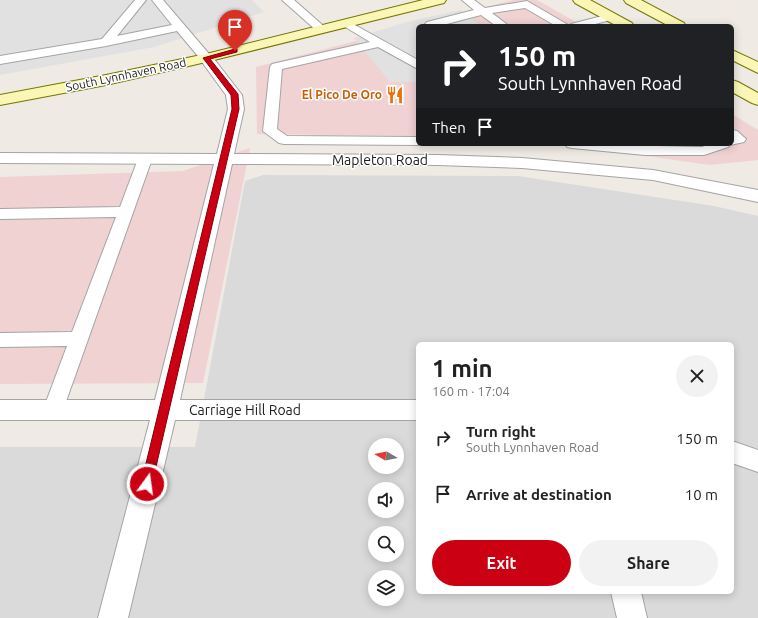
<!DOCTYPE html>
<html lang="en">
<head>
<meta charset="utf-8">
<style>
	:root { --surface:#fff; --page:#f2f2f2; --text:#222; --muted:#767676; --accent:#cb0012 }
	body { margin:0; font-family:Ubuntu,sans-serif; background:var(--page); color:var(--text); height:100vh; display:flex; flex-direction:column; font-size:15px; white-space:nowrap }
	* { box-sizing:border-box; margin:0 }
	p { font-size:13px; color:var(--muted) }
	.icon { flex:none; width:22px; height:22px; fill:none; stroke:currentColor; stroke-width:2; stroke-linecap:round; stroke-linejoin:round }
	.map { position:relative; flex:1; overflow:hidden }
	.panel { position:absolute; left:416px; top:342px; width:318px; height:252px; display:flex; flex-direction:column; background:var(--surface); border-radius:6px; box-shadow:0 2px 10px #0003 }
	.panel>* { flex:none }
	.guide { position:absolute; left:416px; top:24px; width:318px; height:122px; border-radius:6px; box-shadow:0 2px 10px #0003; background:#202124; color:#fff; overflow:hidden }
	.needle { width:26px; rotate:280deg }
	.tools { position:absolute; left:368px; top:438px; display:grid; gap:8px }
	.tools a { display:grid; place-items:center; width:36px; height:36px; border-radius:50%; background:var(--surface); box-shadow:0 2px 10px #0003; font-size:20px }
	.pin { position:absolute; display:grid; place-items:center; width:34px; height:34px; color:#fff; margin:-41px -17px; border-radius:50% 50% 50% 0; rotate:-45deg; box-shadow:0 0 4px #0007 }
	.pin .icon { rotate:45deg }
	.me { position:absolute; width:44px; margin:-22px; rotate:14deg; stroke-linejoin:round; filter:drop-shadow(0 0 3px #0008) }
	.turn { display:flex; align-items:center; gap:14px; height:84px; padding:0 16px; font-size:18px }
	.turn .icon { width:52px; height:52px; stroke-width:2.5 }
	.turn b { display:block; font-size:28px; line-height:34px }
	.then { display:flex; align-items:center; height:38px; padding:0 16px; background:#0003; gap:8px; font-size:15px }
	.round { display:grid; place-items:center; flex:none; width:42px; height:42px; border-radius:21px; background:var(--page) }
	.headline { display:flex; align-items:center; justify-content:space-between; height:68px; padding:0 16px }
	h1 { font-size:24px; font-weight:700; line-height:30px }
	.action { display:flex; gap:8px; margin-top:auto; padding:8px 16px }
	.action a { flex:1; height:46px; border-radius:24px; background:var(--accent); color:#fff; font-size:16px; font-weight:700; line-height:46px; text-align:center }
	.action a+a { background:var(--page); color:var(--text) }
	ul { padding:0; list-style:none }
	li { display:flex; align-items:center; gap:12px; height:56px; padding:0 16px }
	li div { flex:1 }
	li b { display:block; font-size:15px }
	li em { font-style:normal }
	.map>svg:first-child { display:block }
	.residential { fill:#dbdada; fill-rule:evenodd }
	.commercial { fill:#f0d2d3 }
	.parking { fill:#e1e1e1 }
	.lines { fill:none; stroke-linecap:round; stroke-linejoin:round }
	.lane-casing { stroke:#a4a4a4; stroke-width:2 }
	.street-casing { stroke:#a4a4a4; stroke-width:2 }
	.secondary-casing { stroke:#737503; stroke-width:2 }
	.lane { fill:#fff; fill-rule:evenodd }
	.street { fill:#fff; fill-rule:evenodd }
	.secondary { fill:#faf7b6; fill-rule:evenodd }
	.route { fill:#cb0012; stroke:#84000c }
	.labels { text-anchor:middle; stroke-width:3; stroke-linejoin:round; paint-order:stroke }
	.far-street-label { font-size:12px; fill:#1d1d1d; stroke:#fff }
	.far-food-label { font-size:12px; font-weight:bold; fill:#c56008; stroke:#fff; text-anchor:end }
	.street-label { font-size:14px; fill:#1d1d1d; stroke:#fff }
</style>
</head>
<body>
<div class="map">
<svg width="758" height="618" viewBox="0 0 758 618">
	<rect width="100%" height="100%" fill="#efeae3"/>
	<!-- residential -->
	<path class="residential" d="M263,175l255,1 196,30 44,10v402h-758v-171h195l50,-266zM418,344h314v248h-314zM375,445h22v22h-22zM375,489h22v22h-22zM375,533h22v22h-22zM375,577h22v22h-22z"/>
	<!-- commercial -->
	<g class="commercial">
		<polygon points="513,0 537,0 583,26 418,26 418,136 257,134 256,67"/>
		<polygon points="732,114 758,130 758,160 710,165 562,144 732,144"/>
		<polygon points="250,148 203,383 0,384 0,177 183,171"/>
	</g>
	<!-- parking -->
	<g class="parking">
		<polygon points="0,0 252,0 264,12 154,47 0,75"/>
		<polygon points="461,10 481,26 418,26 418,82 390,82 354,38 414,20"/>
	</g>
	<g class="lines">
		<!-- lane casing -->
		<g class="lane-casing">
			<g id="lane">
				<polygon points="135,0 146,0 117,36 172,25 152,0 163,0 210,55 212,58 210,61 202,61 177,31 106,46 0,64 0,56 102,39"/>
				<polygon points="282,0 294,0 327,29 325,31 317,31"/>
				<polygon points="462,0 474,0 485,8 527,1 570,26 571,24 610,14 616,17 614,19 588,26 556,26 525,8 492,13 509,26 496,26 481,15 439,26 427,26 425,24 427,22 474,10"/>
				<polygon points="346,20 418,60 418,69 378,47 282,69 277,129 287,136 418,137 418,144 423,144 418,145 284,144 279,143 263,131 270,67 272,64 370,42 342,25 340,23 342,21"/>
				<polygon points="732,130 737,131 746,139 744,142 730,145 728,147 704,155 645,155 572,148 567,147 565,144 702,147 710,144 732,144"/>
				<polygon points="145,155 150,156 152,159 63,410 60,416 53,418 46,416 43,410 67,346 0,347 0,333 72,332 116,217 0,219 0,209 120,207 138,159 140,156"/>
			</g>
		</g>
		<!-- street casing -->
		<g class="street-casing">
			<g id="street">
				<polygon points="206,54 211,55 242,95 244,109 234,154 438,155 522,158 653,170 758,190 758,202 653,180 522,168 438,165 232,164 180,400 418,400 418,420 175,420 128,618 98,618 150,420 0,420 0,400 155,400 214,164 0,163 0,153 217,154 228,109 226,95 199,58 201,55"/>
				<polygon points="732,441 758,450 758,472 732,463"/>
				<polygon points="611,592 641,592 647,618 617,618"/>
			</g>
		</g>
		<!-- secondary casing -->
		<g class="secondary-casing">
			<g id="secondary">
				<polygon points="423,0 446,0 444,3 206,62 106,85 0,105 0,95 106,75 206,54"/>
				<polygon points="573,0 590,0 632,23 634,26 617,26 575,3"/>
				<polygon points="624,0 641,0 684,23 686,26 669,26 626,3"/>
				<polygon points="732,50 758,62 758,73 732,60"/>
				<polygon points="732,80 738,82 758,93 758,105 752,103 732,92"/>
			</g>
		</g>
		<!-- lane -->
		<use href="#lane" class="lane"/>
		<!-- street -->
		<use href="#street" class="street"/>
		<!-- secondary -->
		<use href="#secondary" class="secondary"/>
	</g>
	<!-- route -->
	<polygon class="route" points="235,49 237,49 237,52 210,59 238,94 239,109 152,484 151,488 147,489 143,488 141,484 232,109 231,95 203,58"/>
	<!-- icons -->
	<defs>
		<g id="restaurant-bare" transform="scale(1.38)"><path d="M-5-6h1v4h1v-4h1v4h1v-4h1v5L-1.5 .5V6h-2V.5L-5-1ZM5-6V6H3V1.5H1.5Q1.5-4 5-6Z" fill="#e8710a" stroke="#fff" stroke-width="2.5" paint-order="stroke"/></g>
	</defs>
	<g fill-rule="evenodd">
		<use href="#restaurant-bare" x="395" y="95"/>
	</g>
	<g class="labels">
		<!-- far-street labels -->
		<g class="far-street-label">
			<text transform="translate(126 75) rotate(-12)" y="4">South Lynnhaven Road</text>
		</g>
		<!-- far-food labels -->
		<g class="far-food-label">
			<text x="382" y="99">El Pico De Oro</text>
		</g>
		<!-- street labels -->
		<g class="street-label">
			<text x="380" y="165">Mapleton Road</text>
			<text x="245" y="415">Carriage Hill Road</text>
		</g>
	</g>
</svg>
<div class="tools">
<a><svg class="needle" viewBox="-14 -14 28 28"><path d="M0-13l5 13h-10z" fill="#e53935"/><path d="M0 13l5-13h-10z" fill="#767676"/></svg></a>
<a><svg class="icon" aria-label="sound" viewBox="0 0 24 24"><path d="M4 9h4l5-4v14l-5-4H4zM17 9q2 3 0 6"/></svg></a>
<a><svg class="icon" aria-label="search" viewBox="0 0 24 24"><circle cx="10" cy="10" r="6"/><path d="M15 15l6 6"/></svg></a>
<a><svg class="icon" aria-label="layers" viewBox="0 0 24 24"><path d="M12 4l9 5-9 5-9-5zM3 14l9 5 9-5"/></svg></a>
</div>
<div class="pin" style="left:235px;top:51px;background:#d93025"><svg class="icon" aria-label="arrive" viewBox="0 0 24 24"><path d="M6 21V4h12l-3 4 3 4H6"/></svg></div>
<svg class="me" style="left:147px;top:484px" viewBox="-20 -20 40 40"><circle r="17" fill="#cb0012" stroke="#fff" stroke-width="3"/><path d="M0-11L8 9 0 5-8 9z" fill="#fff"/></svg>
<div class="guide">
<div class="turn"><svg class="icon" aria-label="right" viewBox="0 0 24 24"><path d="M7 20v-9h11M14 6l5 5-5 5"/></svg><div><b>150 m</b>South Lynnhaven Road</div></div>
<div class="then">Then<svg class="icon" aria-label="arrive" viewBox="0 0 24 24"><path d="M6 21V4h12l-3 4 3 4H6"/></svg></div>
</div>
<section class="panel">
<div class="headline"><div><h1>1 min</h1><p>160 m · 17:04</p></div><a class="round"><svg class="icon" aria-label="close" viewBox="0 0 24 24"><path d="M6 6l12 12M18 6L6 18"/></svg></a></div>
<ul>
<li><svg class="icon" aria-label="right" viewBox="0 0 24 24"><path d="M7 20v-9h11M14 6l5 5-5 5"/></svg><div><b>Turn right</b><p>South Lynnhaven Road</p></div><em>150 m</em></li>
<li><svg class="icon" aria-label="arrive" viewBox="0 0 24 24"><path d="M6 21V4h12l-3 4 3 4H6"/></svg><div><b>Arrive at destination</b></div><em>10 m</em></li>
</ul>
<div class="action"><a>Exit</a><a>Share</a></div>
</section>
</div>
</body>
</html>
